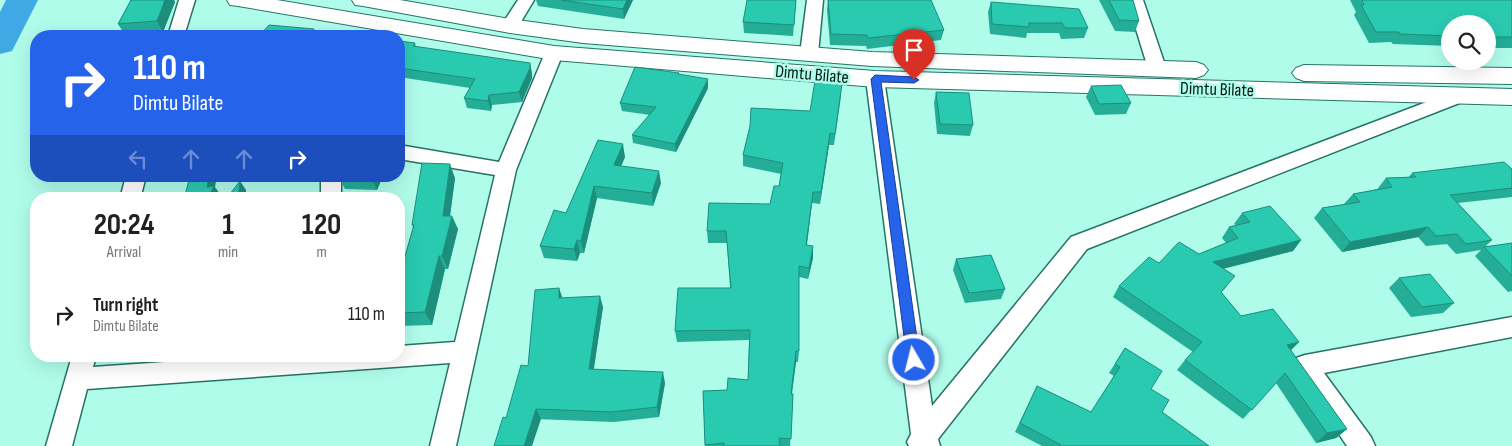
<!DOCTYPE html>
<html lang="en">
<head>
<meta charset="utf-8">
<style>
	:root { --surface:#fff; --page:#f2f2f2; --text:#202124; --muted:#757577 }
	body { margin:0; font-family:"Sofia Sans Condensed",sans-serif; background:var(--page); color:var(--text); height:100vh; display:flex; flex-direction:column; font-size:19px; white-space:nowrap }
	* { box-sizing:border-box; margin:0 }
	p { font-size:16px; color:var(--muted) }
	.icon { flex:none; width:28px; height:28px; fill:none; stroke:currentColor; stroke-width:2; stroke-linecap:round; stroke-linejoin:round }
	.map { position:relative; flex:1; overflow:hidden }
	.details { position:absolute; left:30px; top:192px; width:375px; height:170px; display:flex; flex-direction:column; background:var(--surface); border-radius:20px; box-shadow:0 5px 20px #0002 }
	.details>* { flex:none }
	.top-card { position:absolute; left:30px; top:30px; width:375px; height:152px; border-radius:20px; box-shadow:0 5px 20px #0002; background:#2563eb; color:#fff; overflow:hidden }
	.buttons { position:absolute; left:1441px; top:15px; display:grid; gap:10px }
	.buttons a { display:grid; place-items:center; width:55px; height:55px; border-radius:50%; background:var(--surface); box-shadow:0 5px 20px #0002; font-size:25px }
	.pin { position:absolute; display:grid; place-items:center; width:42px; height:42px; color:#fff; margin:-51px -21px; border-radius:50% 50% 50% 0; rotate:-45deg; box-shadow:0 0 5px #0007 }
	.pin .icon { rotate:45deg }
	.me { position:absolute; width:55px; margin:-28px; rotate:352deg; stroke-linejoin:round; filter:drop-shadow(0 0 4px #0008) }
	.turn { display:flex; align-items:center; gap:18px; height:105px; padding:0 20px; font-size:22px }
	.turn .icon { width:65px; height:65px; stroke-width:2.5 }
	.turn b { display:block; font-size:35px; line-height:42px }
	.lanes { display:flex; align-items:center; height:48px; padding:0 20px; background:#0003; justify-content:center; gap:25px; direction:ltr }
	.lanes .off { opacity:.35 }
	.eta { display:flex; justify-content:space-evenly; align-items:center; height:85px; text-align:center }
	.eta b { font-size:30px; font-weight:700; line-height:35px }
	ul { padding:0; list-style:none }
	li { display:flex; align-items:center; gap:15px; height:75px; padding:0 20px }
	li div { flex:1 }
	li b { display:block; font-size:19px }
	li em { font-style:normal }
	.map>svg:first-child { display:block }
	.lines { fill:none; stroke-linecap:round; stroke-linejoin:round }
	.river { fill:#41a8e6; fill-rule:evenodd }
	.minor-casing { stroke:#267466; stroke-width:3 }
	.secondary-casing { stroke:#267466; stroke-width:2 }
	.minor { fill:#fff; fill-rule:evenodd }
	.secondary { fill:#fff; fill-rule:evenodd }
	.wall { fill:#24ae98 }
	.shaded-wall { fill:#1d8d7c }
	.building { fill:#2acab1; stroke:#1d8d7c }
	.route { fill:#2563eb; stroke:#184099 }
	.labels { text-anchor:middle; stroke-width:5; stroke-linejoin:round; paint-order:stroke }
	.street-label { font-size:18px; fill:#001813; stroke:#b0fceb }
</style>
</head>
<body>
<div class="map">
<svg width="1512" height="446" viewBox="0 0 1512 446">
	<rect width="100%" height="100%" fill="#b0fceb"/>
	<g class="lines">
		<!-- river -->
		<polygon class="river" points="6,0 38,0 12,51 0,54 0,12"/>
		<!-- minor casing -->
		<g class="minor-casing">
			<g id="minor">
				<polygon points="179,0 195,0 184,36 168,36"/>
				<polygon points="518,0 534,0 516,30 510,31 504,30 501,26"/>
				<polygon points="807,0 823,0 818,54 815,58 809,60 803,58 800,54"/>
				<polygon points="1127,0 1143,0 1166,68 1163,72 1157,74 1151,72 1148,68"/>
				<polygon points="554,47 560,49 563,53 516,170 456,446 430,446 450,363 87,389 72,446 46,446 72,356 96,356 93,367 251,356 399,356 399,346 455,342 495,175 399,159 399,145 499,162 545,53 548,49"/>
				<polygon points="875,73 881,75 884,79 932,406 1071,237 1453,92 1460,90 1467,92 1469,96 1467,100 1087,249 938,439 940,446 909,446 907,442 911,434 866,79 869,75"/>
				<polygon points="126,176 146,176 140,199 120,199"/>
				<rect x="321" y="176" width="20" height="23"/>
				<polygon points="1512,317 1512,337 1324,373 1371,437 1375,446 1347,446 1293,366 1296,358 1305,355"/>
			</g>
		</g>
		<!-- secondary casing -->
		<g class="secondary-casing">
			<g id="secondary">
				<polygon points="227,0 277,0 554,46 875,71 1512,89 1512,105 875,87 554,60 238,6 230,5"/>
				<polygon points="352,0 400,0 510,19 583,29 872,52 1196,62 1204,65 1208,70 1204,75 1196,78 872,66 583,43 510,33 363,6 355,5"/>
				<polygon points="1304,65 1512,68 1512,84 1304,81 1296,78 1292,73 1296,68"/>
			</g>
		</g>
		<!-- minor -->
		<use href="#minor" class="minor"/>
		<!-- secondary -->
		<use href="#secondary" class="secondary"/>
	</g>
	<!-- wall -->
	<g class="wall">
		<polygon points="131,0 174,0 175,2 163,32 125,35 118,24"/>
		<polygon points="536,0 633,0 624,19 538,6"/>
		<polygon points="796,0 793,36 744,33 743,22"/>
		<polygon points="828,0 944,30 941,40 867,49 866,46 830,45 827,10"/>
		<polygon points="1099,0 1133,0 1139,21 1135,32 1115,31"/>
		<polygon points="1350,0 1512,0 1512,48 1488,48 1488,24 1450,24 1450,46 1393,44 1391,42 1369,43 1354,15 1356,12"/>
		<polygon points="991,2 1088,28 1084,38 1061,39 1059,33 1027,33 1026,38 990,34 988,12"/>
		<polygon points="399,41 415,43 416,47 532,73 532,78 522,102 492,105 491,111 467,108 464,98 470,88 399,77"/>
		<polygon points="679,73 679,75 708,88 676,152 633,143 632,135 650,115 622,111 620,103"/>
		<polygon points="1091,86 1131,103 1126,114 1095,115 1086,97"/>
		<polygon points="936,92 973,125 970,136 937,134 934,103"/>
		<polygon points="841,96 834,145 829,145 820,204 812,203 807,245 813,258 808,279 799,277 799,351 798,362 796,362 792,394 793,394 790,446 705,446 703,391 727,390 748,380 749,340 677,342 675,331 730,288 727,243 708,243 707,231 770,204 779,186 781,174 743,166 743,155 810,111"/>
		<polygon points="598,140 625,157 621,166 661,183 653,206 597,198 584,253 580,253 577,261 544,258 540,246 566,213"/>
		<polygon points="1512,169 1512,197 1458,203 1492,240 1485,247 1512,243 1512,291 1508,292 1475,256 1481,250 1456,254 1447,244 1426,246 1418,237 1342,252 1314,218 1322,208 1345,204 1344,204 1353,194 1378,189 1378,188 1386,178 1408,178 1412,173"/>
		<polygon points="340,176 383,176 377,190 345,189 339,178"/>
		<polygon points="455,178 450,216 458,229 448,269 445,269 432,325 399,326 399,277 413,227 412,225"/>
		<polygon points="1242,213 1301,240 1293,251 1223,269 1227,286 1221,293 1241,316 1299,342 1291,350 1347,429 1336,438 1316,443 1276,383 1243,419 1177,370 1185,360 1193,352 1113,297 1119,286 1159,263 1199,254 1226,243 1222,238 1229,227 1236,225 1234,224"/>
		<polygon points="956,259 1005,289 1001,299 965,303 953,270"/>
		<polygon points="1399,278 1454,303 1443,313 1411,317 1389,288"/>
		<polygon points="559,288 562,298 603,307 594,369 665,383 659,417 614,422 506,418 528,366"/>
		<polygon points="1125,348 1151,389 1162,412 1209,446 1042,446 1015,432 1037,386 1091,412 1114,376 1109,373"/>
	</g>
	<!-- shaded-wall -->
	<g class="shaded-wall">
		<polygon points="165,0 174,0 175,2 163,32 157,21"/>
		<polygon points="627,0 633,0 624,19 623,9"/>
		<polygon points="314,29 318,36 309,36"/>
		<polygon points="530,63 532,73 532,78 522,102 519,92"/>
		<polygon points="708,79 708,88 676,152 675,144"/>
		<polygon points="489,95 492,105 491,111 488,101"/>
		<polygon points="830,133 829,145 820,204 821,192"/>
		<polygon points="623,144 625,157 616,178 614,165"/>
		<polygon points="450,164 455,178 448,230 443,216"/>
		<polygon points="659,171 661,183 653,206 652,193"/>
		<polygon points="209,176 217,176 215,187 220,194 218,199 208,199 207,187"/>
		<polygon points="373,176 383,176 377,190 372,179"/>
		<polygon points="240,181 246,190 246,199 238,199"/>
		<polygon points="594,186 597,198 584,253 581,241"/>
		<polygon points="813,192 812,203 805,257 806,245"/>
		<polygon points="452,216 458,229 448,269 442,256"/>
		<polygon points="1428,227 1418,237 1342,252 1350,242"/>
		<polygon points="577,240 580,253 577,261 574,249"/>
		<polygon points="1301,240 1293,251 1205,273 1213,262"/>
		<polygon points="813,246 813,258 808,279 809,268"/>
		<polygon points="439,256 445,269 432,325 425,312"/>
		<polygon points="559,288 563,300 559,298"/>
		<polygon points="600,296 603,307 592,379 589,369"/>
		<polygon points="1299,342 1289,352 1287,345"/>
		<polygon points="796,351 796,362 790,405 791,394"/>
		<polygon points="663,372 665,383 659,417 657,407"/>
		<polygon points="536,409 541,419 532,446 524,446"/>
		<polygon points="1347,429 1336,438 1316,443 1327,433"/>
	</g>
	<!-- building -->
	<g class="building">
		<polygon points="131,0 165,0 157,21 118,24"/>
		<polygon points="561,0 627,0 623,9"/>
		<polygon points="747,0 796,0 794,25 743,22"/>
		<polygon points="828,0 931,0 944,30 868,38 867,35 831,34"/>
		<polygon points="1109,0 1133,0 1139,21 1119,20"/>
		<polygon points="1362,0 1512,0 1512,37 1488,37 1488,24 1450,24 1450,36 1400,34 1399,32 1376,32 1361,5 1364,5"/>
		<polygon points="991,2 1079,9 1088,28 1065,28 1062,23 1029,23 1029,27 992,24"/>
		<polygon points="269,25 314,29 309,36 259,36"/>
		<polygon points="399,41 415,43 413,46 530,63 530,68 519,92 489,95 488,101 464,98 475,79 399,68"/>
		<polygon points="635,67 679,73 678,74 708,79 675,144 632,135 656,107 620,103"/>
		<polygon points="815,81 842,84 835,134 830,133 821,192 813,192 806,245 813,246 809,268 799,266 799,351 796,351 791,394 793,394 791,439 779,438 780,446 724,446 724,443 705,445 703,391 727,390 728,378 748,380 750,330 675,331 678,288 731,288 726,231 707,231 709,203 770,204 774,186 779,186 783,163 743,155 750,126 751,108 810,111"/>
		<polygon points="1121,85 1131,103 1099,104 1091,86"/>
		<polygon points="936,92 969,93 973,125 940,124"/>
		<polygon points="598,140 623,144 614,165 659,171 652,193 594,186 581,241 577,240 574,249 540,246 554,210 566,213"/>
		<polygon points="1504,162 1512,169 1512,188 1450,195 1492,240 1466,244 1457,234 1436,236 1428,227 1350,242 1322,208 1360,202 1353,194 1392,187 1386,178 1416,177 1412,173"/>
		<polygon points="422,163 450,164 443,216 452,216 442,256 439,256 425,312 399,313 399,277 414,225 412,225"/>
		<polygon points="190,176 209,176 207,187 214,186 208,199 184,199"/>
		<polygon points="340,176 373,176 372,179 339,178"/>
		<polygon points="240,181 238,199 226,199"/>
		<polygon points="1270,206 1301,240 1213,262 1235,276 1221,292 1241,316 1273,309 1299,342 1287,345 1347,429 1327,433 1285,373 1252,410 1185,360 1202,342 1119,286 1149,257 1159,263 1179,242 1199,254 1238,238 1229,227 1250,222 1242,213"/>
		<polygon points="1512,243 1512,276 1484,247"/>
		<polygon points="991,255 1005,289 969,293 956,259"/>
		<polygon points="1430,274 1454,303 1422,307 1399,278"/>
		<polygon points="559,288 559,298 600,296 589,369 663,372 657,407 611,412 536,409 524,446 494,446 503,417 506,418 521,365 528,366 535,290"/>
		<polygon points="1125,348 1162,371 1151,389 1169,400 1162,412 1209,446 1060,446 1061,445 1020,423 1037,386 1091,412 1120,367 1115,364"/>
	</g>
	<!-- route -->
	<polygon class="route" points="875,75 914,77 919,80 914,83 881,82 920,360 918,364 914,366 909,364 907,360 871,79"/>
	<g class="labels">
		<!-- street labels -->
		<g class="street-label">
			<text transform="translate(812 74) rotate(5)" y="6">Dimtu Bilate</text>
			<text transform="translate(1217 89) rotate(2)" y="6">Dimtu Bilate</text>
		</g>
	</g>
</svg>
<div class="buttons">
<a><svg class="icon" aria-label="search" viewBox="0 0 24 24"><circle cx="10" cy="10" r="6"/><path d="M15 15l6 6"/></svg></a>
</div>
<div class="pin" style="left:914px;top:80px;background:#d93025"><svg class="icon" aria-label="arrive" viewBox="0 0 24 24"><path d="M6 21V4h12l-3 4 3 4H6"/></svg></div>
<svg class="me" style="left:914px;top:360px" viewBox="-20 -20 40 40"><circle r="17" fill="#2563eb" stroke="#fff" stroke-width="3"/><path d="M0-11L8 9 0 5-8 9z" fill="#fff"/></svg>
<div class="top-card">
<div class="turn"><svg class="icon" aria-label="right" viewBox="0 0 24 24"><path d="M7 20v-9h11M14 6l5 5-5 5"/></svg><div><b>110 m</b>Dimtu Bilate</div></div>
<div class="lanes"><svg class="icon off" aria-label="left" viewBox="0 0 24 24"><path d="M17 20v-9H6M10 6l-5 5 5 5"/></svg><svg class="icon off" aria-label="ahead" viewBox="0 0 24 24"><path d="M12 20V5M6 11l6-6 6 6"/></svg><svg class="icon off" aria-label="ahead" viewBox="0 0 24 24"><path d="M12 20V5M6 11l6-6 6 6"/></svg><svg class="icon" aria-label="right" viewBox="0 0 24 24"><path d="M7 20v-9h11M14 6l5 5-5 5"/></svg></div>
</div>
<section class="details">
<div class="eta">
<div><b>20:24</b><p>Arrival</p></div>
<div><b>1</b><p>min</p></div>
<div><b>120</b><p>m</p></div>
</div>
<ul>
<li><svg class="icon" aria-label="right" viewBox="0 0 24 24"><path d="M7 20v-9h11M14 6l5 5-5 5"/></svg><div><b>Turn right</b><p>Dimtu Bilate</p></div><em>110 m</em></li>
</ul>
</section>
</div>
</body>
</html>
